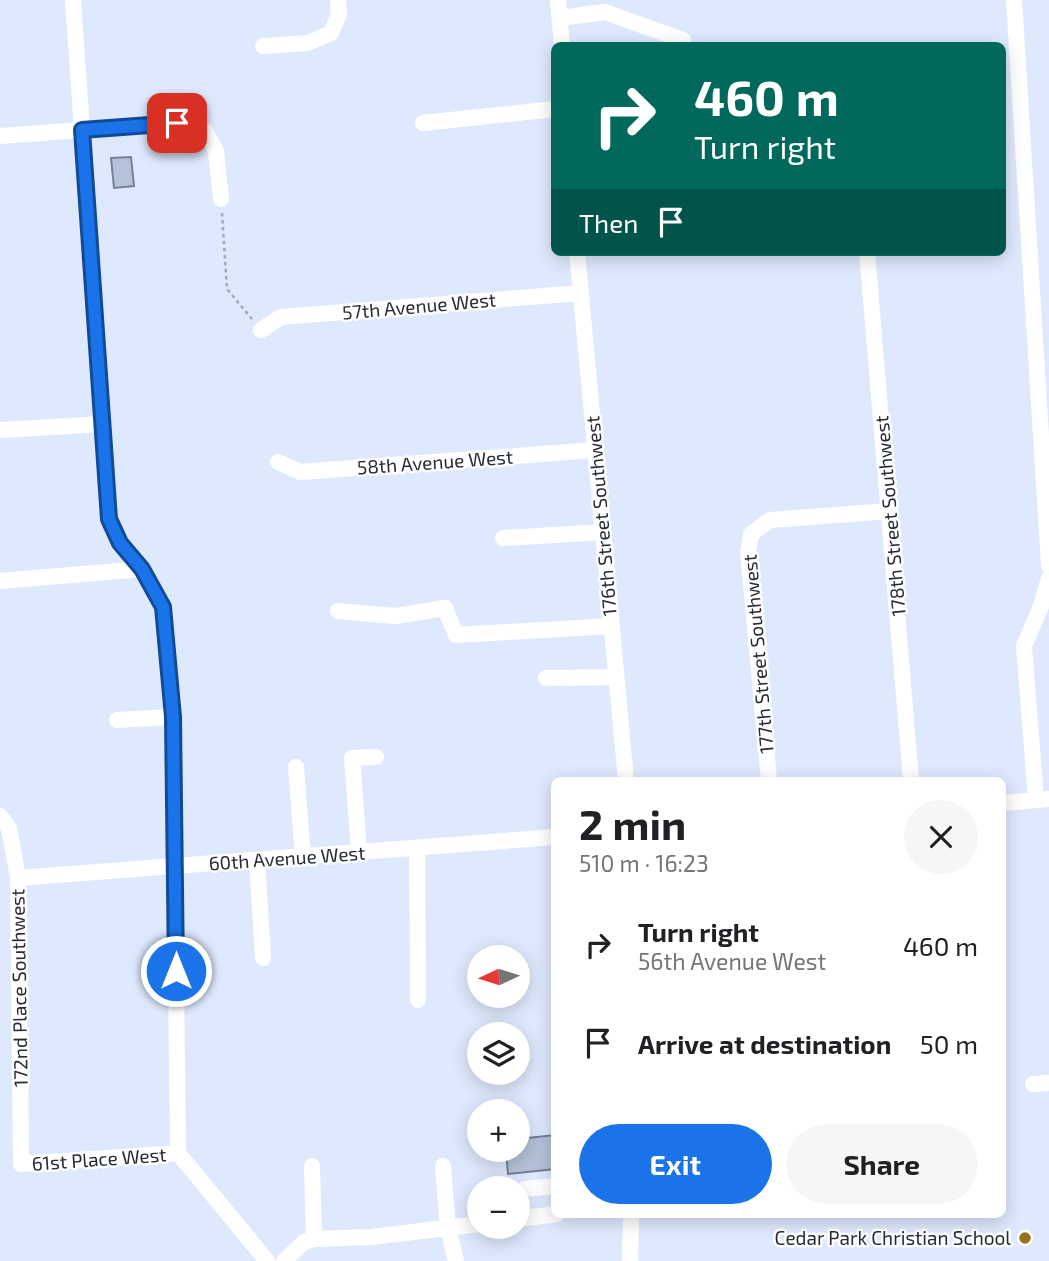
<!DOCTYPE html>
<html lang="en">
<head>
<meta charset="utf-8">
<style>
	:root { --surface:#fff; --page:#f6f6f6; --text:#202124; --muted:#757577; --accent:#1a73e8 }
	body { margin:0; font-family:"Exo 2",sans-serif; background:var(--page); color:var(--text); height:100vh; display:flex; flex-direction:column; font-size:26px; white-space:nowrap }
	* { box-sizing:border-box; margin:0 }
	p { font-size:23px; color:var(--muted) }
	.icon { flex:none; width:38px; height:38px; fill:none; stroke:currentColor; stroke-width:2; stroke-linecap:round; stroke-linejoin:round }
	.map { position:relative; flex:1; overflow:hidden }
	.details { position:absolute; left:551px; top:777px; width:455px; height:441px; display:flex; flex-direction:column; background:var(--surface); border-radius:10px; box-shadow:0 4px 18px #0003 }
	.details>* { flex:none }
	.top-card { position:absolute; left:551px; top:42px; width:455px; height:214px; border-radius:10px; box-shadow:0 4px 18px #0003; background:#00695c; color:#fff; overflow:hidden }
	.needle { width:46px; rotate:266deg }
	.fabs { position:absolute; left:467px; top:945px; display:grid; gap:14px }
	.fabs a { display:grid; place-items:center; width:63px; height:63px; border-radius:50%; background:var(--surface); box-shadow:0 4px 18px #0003; font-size:35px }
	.pin { position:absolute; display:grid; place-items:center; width:60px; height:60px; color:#fff; margin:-30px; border-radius:14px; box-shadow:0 4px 10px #0006 }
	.me { position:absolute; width:77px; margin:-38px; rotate:0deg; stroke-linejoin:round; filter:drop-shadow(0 0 5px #0008) }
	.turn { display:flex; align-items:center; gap:24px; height:147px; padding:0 28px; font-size:32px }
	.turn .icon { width:91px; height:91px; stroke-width:2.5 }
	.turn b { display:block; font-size:49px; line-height:60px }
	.then { display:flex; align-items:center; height:66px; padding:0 28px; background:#0003; gap:14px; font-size:26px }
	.round { display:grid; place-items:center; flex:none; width:74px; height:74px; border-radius:37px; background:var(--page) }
	.head { display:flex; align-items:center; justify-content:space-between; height:119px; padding:0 28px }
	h1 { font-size:42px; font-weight:700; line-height:52px }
	.primary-button { display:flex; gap:14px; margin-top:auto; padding:14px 28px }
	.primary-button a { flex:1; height:80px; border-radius:42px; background:var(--accent); color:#fff; font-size:28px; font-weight:700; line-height:80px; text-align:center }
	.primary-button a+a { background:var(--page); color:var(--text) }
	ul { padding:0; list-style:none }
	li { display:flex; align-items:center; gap:21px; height:98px; padding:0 28px }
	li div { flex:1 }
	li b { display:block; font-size:26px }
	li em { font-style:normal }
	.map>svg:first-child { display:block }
	.building { fill:#b5c2d9; stroke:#758096; stroke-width:2 }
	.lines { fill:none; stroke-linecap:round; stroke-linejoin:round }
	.path { stroke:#a1a9ba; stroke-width:2.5; stroke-dasharray:3.5 3.5; stroke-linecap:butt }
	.minor { stroke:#fff; stroke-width:16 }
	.route-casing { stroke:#114b97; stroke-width:18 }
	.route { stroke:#1a73e8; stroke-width:12 }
	.poi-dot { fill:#97721c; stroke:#fff; stroke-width:2.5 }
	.labels { text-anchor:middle; stroke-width:5; stroke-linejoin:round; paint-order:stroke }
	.street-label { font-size:19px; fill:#262b34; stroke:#fff }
	.poi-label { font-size:19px; fill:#262b34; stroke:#fff; text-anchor:end }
</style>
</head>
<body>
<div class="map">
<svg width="1049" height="1261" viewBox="0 0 1049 1261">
	<rect width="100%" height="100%" fill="#dfe9fd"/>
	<!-- building -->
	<g class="building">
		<polygon points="131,157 134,186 114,188 111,158"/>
		<polygon points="555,1135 555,1169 508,1174 506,1150 518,1150 518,1139"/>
	</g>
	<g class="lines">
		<!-- path -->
		<polyline class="path" points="222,213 227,289 252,319"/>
		<!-- minor -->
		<g class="minor">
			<polyline points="73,0 109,518 120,543 142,569 163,607 173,717 178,1153 267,1261"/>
			<polyline points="558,0 562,46"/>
			<polyline points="1014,0 1049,565"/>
			<polyline points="560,18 605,12 683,40"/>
			<polyline points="263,46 308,43 331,33 339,14 338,0"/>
			<polyline points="423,123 555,109"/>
			<polyline points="0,136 177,123 205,131 216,151 221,199"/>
			<polyline points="577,252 626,780"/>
			<polyline points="867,252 911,780"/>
			<polyline points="261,330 281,317 581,293"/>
			<polyline points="0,430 102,424"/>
			<polyline points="278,462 300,472 595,450"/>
			<polyline points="503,538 603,532"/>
			<polyline points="0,581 142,569"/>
			<polyline points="338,611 396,616 445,608 456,635 611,626"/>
			<polyline points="546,678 616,677"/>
			<polyline points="117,720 173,717"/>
			<polyline points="296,767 303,857"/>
			<polyline points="769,780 748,552 751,534 770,520 890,511"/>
			<polyline points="1036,800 1024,646 1041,606 1049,578"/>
			<polyline points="1003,803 1049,799"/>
			<polyline points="0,816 9,828 18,878 21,1164 178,1153"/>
			<polyline points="417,848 418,1000"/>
			<polyline points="359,852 352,758 376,757"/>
			<polyline points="257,860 263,958"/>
			<polyline points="18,878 555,837"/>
			<polyline points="1033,1084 1049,1083"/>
			<polyline points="312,1166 314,1239"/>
			<polyline points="443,1166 448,1228 456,1261"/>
			<polyline points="518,1196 525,1189 555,1186"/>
			<polyline points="518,1219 557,1214"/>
			<polyline points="284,1261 304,1242 314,1239 371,1237 480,1224"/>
			<polyline points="630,1261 631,1214"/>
		</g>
	</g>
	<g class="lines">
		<!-- route casing -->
		<g class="route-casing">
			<polyline id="route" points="176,971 173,717 163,607 142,569 120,543 109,519 82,130 177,123"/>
		</g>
		<!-- route -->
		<use href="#route" class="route"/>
	</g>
	<!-- markers -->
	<circle class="poi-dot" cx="1025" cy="1238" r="7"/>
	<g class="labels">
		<!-- street labels -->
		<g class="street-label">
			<text transform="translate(419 306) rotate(-5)" y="7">57th Avenue West</text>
			<text transform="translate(435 462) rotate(-4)" y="7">58th Avenue West</text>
			<text transform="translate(601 516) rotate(-95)" y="7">176th Street Southwest</text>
			<text transform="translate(890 516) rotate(-95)" y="7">178th Street Southwest</text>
			<text transform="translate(758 654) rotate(-95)" y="7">177th Street Southwest</text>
			<text transform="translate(287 858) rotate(-4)" y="7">60th Avenue West</text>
			<text transform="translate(19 988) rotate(-91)" y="7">172nd Place Southwest</text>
			<text transform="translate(99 1159) rotate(-4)" y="7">61st Place West</text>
		</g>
		<!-- poi labels -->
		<g class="poi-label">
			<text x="1011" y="1245">Cedar Park Christian School</text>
		</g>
	</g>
</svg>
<div class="fabs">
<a><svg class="needle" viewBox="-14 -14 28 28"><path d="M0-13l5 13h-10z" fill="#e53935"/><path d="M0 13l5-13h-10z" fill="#757577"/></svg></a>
<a><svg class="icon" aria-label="layers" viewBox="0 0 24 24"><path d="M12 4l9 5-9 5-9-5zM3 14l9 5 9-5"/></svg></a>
<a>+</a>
<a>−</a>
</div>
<div class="pin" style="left:177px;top:123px;background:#d93025"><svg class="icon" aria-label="arrive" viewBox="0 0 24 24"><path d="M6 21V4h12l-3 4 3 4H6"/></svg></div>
<svg class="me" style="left:176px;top:971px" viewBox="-20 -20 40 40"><circle r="17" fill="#1a73e8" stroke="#fff" stroke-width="3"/><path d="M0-11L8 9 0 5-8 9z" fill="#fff"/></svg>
<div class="top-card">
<div class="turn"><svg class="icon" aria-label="right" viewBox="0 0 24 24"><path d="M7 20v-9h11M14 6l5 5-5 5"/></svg><div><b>460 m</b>Turn right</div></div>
<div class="then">Then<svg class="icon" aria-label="arrive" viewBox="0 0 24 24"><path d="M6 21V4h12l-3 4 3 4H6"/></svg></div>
</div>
<section class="details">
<div class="head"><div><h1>2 min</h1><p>510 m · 16:23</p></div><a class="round"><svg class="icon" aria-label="close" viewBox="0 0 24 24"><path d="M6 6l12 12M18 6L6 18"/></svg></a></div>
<ul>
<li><svg class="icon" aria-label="right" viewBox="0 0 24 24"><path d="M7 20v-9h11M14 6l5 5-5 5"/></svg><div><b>Turn right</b><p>56th Avenue West</p></div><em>460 m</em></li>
<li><svg class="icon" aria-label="arrive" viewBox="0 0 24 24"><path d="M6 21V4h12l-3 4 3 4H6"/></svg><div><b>Arrive at destination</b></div><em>50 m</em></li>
</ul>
<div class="primary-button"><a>Exit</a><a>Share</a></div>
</section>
</div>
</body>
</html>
